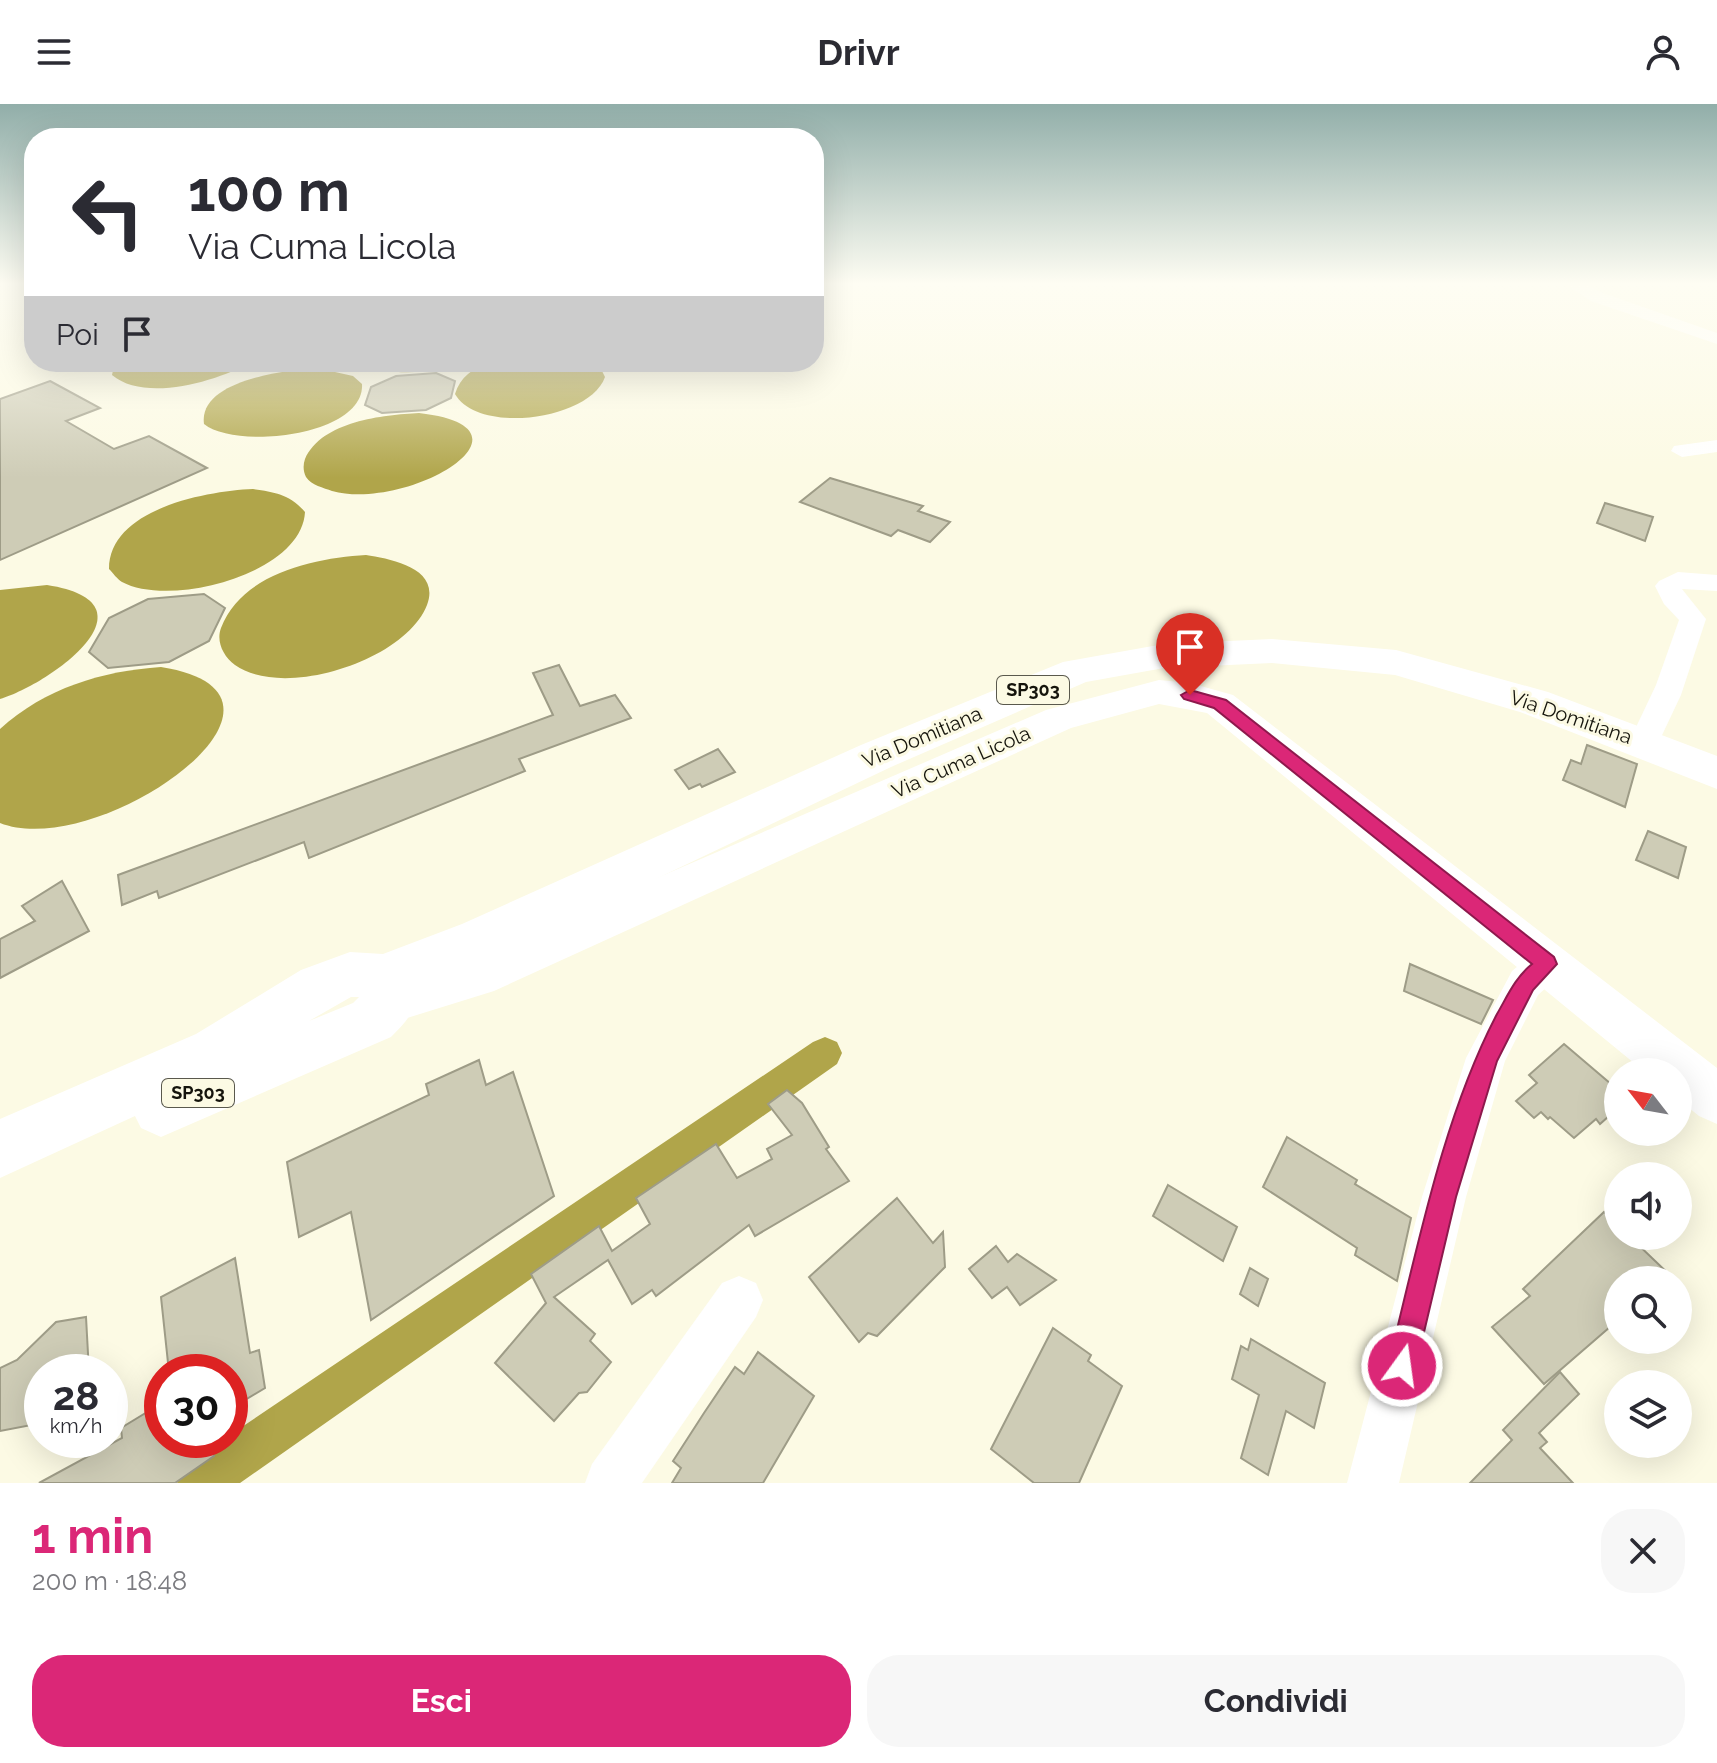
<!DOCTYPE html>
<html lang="it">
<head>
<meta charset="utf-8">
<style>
	:root { --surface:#fff; --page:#f7f7f7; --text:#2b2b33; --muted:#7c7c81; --accent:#db2777 }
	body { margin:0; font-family:Raleway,sans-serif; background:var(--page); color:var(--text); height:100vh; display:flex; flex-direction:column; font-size:30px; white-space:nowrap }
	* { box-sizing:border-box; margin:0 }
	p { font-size:26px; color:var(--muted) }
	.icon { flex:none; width:44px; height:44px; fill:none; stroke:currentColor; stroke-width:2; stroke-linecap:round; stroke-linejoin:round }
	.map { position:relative; height:1379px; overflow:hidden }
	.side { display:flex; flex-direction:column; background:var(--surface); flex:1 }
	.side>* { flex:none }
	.guide { position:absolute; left:24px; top:24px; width:800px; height:244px; border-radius:32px; box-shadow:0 8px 32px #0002; background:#fff; color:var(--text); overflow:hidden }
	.needle { width:52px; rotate:301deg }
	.buttons { position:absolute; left:1604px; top:954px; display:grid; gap:16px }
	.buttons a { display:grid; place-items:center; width:88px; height:88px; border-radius:50%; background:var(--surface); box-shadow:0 8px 32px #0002; font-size:40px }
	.speed { position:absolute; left:24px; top:1250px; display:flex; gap:16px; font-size:40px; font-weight:700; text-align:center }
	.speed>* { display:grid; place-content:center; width:104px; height:104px; border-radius:50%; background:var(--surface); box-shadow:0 8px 32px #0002; line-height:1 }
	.speed small { font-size:20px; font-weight:400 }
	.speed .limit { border:12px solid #d22; background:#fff; color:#111 }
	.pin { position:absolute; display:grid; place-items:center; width:68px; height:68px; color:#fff; margin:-82px -34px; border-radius:50% 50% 50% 0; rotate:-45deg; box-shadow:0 0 8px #0007 }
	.pin .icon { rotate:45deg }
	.me { position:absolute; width:88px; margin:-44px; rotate:14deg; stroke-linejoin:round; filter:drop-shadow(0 0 6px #0008) }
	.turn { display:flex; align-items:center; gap:28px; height:168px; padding:0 32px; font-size:36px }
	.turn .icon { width:104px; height:104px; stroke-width:2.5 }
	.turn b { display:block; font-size:56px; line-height:68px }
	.then { display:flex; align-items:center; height:76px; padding:0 32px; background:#0003; gap:16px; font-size:30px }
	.round { display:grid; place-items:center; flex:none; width:84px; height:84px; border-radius:32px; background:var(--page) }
	.overview { display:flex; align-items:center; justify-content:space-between; height:136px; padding:0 32px }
	h1 { font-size:48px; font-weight:700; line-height:60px; color:var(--accent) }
	.button { display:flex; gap:16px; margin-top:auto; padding:16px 32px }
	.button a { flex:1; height:92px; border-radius:32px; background:var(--accent); color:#fff; font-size:32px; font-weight:700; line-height:92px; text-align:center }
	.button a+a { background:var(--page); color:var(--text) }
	header { display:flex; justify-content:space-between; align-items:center; height:104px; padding:0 32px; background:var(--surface); font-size:36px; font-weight:700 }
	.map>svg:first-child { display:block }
	.water { fill:#b0a54a }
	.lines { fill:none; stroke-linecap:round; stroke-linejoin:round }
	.canal { fill:#b0a54a; fill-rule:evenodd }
	.building { fill:#ceccb6; stroke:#9e9c87; stroke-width:2 }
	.minor { fill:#fff; fill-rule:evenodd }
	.tertiary { fill:#fff; fill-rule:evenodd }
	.primary { fill:#fff; fill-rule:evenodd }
	.route { fill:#db2777; stroke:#8e194d; stroke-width:2 }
	.labels { text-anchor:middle; stroke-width:6; stroke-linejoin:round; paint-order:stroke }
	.shield { fill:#fcfae4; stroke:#5a594d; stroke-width:2 }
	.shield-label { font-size:18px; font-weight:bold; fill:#15140c }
	.street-label { font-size:20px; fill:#15140c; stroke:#fcfae4 }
</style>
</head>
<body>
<header><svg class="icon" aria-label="menu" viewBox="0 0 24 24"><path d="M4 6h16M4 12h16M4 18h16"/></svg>Drivr<svg class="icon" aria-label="person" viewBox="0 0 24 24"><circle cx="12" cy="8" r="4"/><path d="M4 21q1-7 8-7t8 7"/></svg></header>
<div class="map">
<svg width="1717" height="1379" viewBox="0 0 1717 1379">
	<rect width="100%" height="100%" fill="#fcfae4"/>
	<!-- water -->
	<g class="water">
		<path d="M115,258h136c-33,19 -106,41 -139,13z"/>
		<path d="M364,258h100c-29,10 -72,17 -100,0z"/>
		<path d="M490,258h103l7,5 5,10c-15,43 -127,58 -150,17 5,-17 18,-26 35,-32z"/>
		<path d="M317,264l36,8 9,8c3,52 -126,66 -158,40 -6,-44 83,-54 113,-56z"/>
		<path d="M419,309c131,15 -11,99 -87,78 -8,-3 -21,-6 -26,-14 -3,-6 -3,-12 -1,-18 17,-38 78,-44 114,-46z"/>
		<path d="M253,385c21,3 37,5 52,23 -3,62 -135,96 -183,70 -5,-3 -9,-9 -13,-13 0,-60 97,-78 144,-80z"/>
		<path d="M366,451c25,4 75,13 61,50 -21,55 -143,95 -192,60 -12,-9 -19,-24 -14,-37 21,-55 94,-70 145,-73z"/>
		<path d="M47,481c115,18 5,98 -47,114v-109z"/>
		<path d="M161,563c175,28 -63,195 -161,156v-94c45,-41 102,-58 161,-62z"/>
	</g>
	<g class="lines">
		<!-- canal -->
		<polygon class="canal" points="825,933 837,938 842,949 837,960 240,1379 177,1379 184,1363 223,1336 230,1336 230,1331 813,938"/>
	</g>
	<!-- building -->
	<g class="building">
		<polygon points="436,269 455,277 451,294 426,306 382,309 365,301 371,283 396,272"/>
		<polygon points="50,277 100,304 66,317 114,345 149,332 207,364 0,456 0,295"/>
		<polygon points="830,374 923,402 918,407 950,418 930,438 898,426 891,432 800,398"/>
		<polygon points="1605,399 1653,413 1645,437 1597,419"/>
		<polygon points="204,490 225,504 209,537 169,558 108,564 89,548 109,514 148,495"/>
		<polygon points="559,561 580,602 615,591 631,614 519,655 525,667 309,754 304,738 159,794 157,787 122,801 118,771 553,611 533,569"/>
		<polygon points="1587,641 1637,660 1625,703 1563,676 1571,656 1581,660"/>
		<polygon points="718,645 735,668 702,683 700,680 689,685 675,666"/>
		<polygon points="1648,727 1686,743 1678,774 1636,756"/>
		<polygon points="62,777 89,827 0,874 0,835 35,817 22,802"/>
		<polygon points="1410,860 1493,896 1481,920 1404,887"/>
		<polygon points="1564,940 1618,986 1618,1004 1600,1020 1596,1015 1574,1034 1550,1013 1548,1015 1541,1008 1534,1014 1516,997 1537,979 1529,971"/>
		<polygon points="479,956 486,981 513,968 554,1092 371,1216 351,1108 299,1133 287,1058 429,991 426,980"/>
		<polygon points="787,986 802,999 829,1043 826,1045 849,1077 755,1132 749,1121 656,1192 652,1186 632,1200 608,1156 554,1193 595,1230 590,1237 611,1258 587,1288 579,1289 554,1317 495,1259 546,1199 531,1170 599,1122 612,1147 650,1120 636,1094 716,1040 737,1074 772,1055 767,1045 792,1031 768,1000"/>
		<polygon points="1287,1033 1357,1076 1355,1080 1411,1114 1397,1177 1355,1151 1357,1144 1263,1083"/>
		<polygon points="1168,1081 1237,1123 1223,1157 1153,1112"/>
		<polygon points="897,1094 933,1139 943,1128 945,1163 877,1232 868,1229 859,1238 809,1173"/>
		<polygon points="1604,1108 1618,1122 1618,1132 1629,1132 1675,1176 1618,1176 1618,1216 1544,1280 1492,1223 1530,1192 1523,1185"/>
		<polygon points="996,1142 1008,1158 1017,1150 1056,1176 1020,1201 1007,1183 992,1194 969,1165"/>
		<polygon points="235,1154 250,1249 259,1246 265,1284 230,1305 230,1268 169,1268 161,1193"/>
		<polygon points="1250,1164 1268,1175 1258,1202 1240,1190"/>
		<polygon points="86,1213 89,1268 42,1268 42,1319 0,1327 0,1264 17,1256 56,1218"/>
		<polygon points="1053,1224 1091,1251 1088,1257 1122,1282 1079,1379 1034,1379 991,1345"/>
		<polygon points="1251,1235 1325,1279 1314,1324 1286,1307 1268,1371 1241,1354 1259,1291 1232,1275 1241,1242 1248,1246"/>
		<polygon points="758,1248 814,1292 763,1379 672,1379 681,1364 673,1357 704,1309 735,1263 744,1270"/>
		<polygon points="1560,1268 1579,1290 1539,1329 1547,1338 1540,1344 1573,1379 1470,1379 1512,1336 1503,1326"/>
		<polygon points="162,1299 162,1336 211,1336 214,1352 175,1379 39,1379 122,1334 121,1324"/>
	</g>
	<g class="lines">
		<!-- minor -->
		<g class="minor">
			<polygon points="1567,181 1587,181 1603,189 1717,229 1717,240 1591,197"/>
			<polygon points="1717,336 1717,348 1682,353 1671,347 1674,342"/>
			<polygon points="1678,468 1717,471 1717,487 1682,485 1706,515 1681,591 1655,646 1644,649 1633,646 1629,638 1656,581 1679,516 1664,500 1655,482 1659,477"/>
			<polygon points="1547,844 1560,849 1566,860 1560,871 1538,891 1505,957 1466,1093 1399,1379 1347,1379 1422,1093 1466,954 1512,867 1534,849"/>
			<polygon points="739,1172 756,1179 763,1196 756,1213 642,1379 585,1379 592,1360 722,1179"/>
		</g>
		<!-- tertiary -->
		<polygon class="tertiary" points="1159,576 1190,579 1233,591 1717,964 1717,1020 1699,1012 1678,995 1678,968 1645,968 1207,609 1159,600 1071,624 494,887 391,919 374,913 367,898 374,883 469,855 1046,606"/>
		<!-- primary -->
		<path class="primary" d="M1272,535l124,11 152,42 169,64v33l-197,-77 -125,-37 -123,-12 -108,5 -78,14 -195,85 -393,187 -79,32c0,22 -13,36 -28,51l-230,100 -20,-9 -6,-12 -135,62v-59l196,-85 105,-64 49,-18 33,2 79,-30 399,-179 202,-83 101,-18zM351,893h8l-6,6 -44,18z"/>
	</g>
	<!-- sky -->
	<linearGradient id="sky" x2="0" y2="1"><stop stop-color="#91aea9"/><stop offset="0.48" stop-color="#fefdf3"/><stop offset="1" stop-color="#fefdf3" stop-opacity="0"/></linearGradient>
	<rect width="1717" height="374" fill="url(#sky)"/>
	<!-- route -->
	<path class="route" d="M1190,586l36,10 328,257 3,7 -24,26 -36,71 -41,136 -40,169 -4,10 -10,4 -10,-4 -4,-10c29,-115 54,-247 109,-352 11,-19 18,-36 35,-50l-318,-256 -30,-9 -3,-4z"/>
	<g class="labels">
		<!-- shield labels -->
		<g class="shield">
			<rect x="997" y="572" width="72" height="28" rx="6"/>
			<rect x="162" y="975" width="72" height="28" rx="6"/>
		</g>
		<g class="shield-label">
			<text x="1033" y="592">SP303</text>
			<text x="198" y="995">SP303</text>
		</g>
		<!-- street labels -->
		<g class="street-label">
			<text transform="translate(1571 613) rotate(19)" y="7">Via Domitiana</text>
			<text transform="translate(922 633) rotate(-23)" y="7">Via Domitiana</text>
			<text transform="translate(961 658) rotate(-24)" y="7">Via Cuma Licola</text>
		</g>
	</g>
</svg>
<div class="buttons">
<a><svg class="needle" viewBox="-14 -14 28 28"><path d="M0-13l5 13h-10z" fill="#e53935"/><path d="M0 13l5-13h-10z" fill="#7c7c81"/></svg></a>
<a><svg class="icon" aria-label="sound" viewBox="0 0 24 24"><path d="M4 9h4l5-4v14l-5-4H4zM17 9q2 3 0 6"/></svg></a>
<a><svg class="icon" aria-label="search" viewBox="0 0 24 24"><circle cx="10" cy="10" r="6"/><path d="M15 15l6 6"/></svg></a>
<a><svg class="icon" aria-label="layers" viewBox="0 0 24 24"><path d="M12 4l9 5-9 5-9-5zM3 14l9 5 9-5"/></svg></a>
</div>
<div class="speed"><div>28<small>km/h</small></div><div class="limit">30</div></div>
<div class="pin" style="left:1190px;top:591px;background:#d93025"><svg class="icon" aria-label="arrive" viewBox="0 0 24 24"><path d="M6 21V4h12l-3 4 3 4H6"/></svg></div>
<svg class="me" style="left:1402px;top:1262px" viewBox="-20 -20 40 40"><circle r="17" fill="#db2777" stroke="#fff" stroke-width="3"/><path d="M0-11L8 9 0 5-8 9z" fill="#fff"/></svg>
<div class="guide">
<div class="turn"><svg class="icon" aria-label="left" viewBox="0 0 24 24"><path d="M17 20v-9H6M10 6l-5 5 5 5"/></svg><div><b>100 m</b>Via Cuma Licola</div></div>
<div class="then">Poi<svg class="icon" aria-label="arrive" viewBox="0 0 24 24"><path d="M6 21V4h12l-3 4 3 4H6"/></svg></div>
</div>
</div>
<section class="side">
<div class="overview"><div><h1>1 min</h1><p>200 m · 18:48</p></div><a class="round"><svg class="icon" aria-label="close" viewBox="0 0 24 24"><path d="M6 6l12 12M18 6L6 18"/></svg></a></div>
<div class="button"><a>Esci</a><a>Condividi</a></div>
</section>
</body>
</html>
